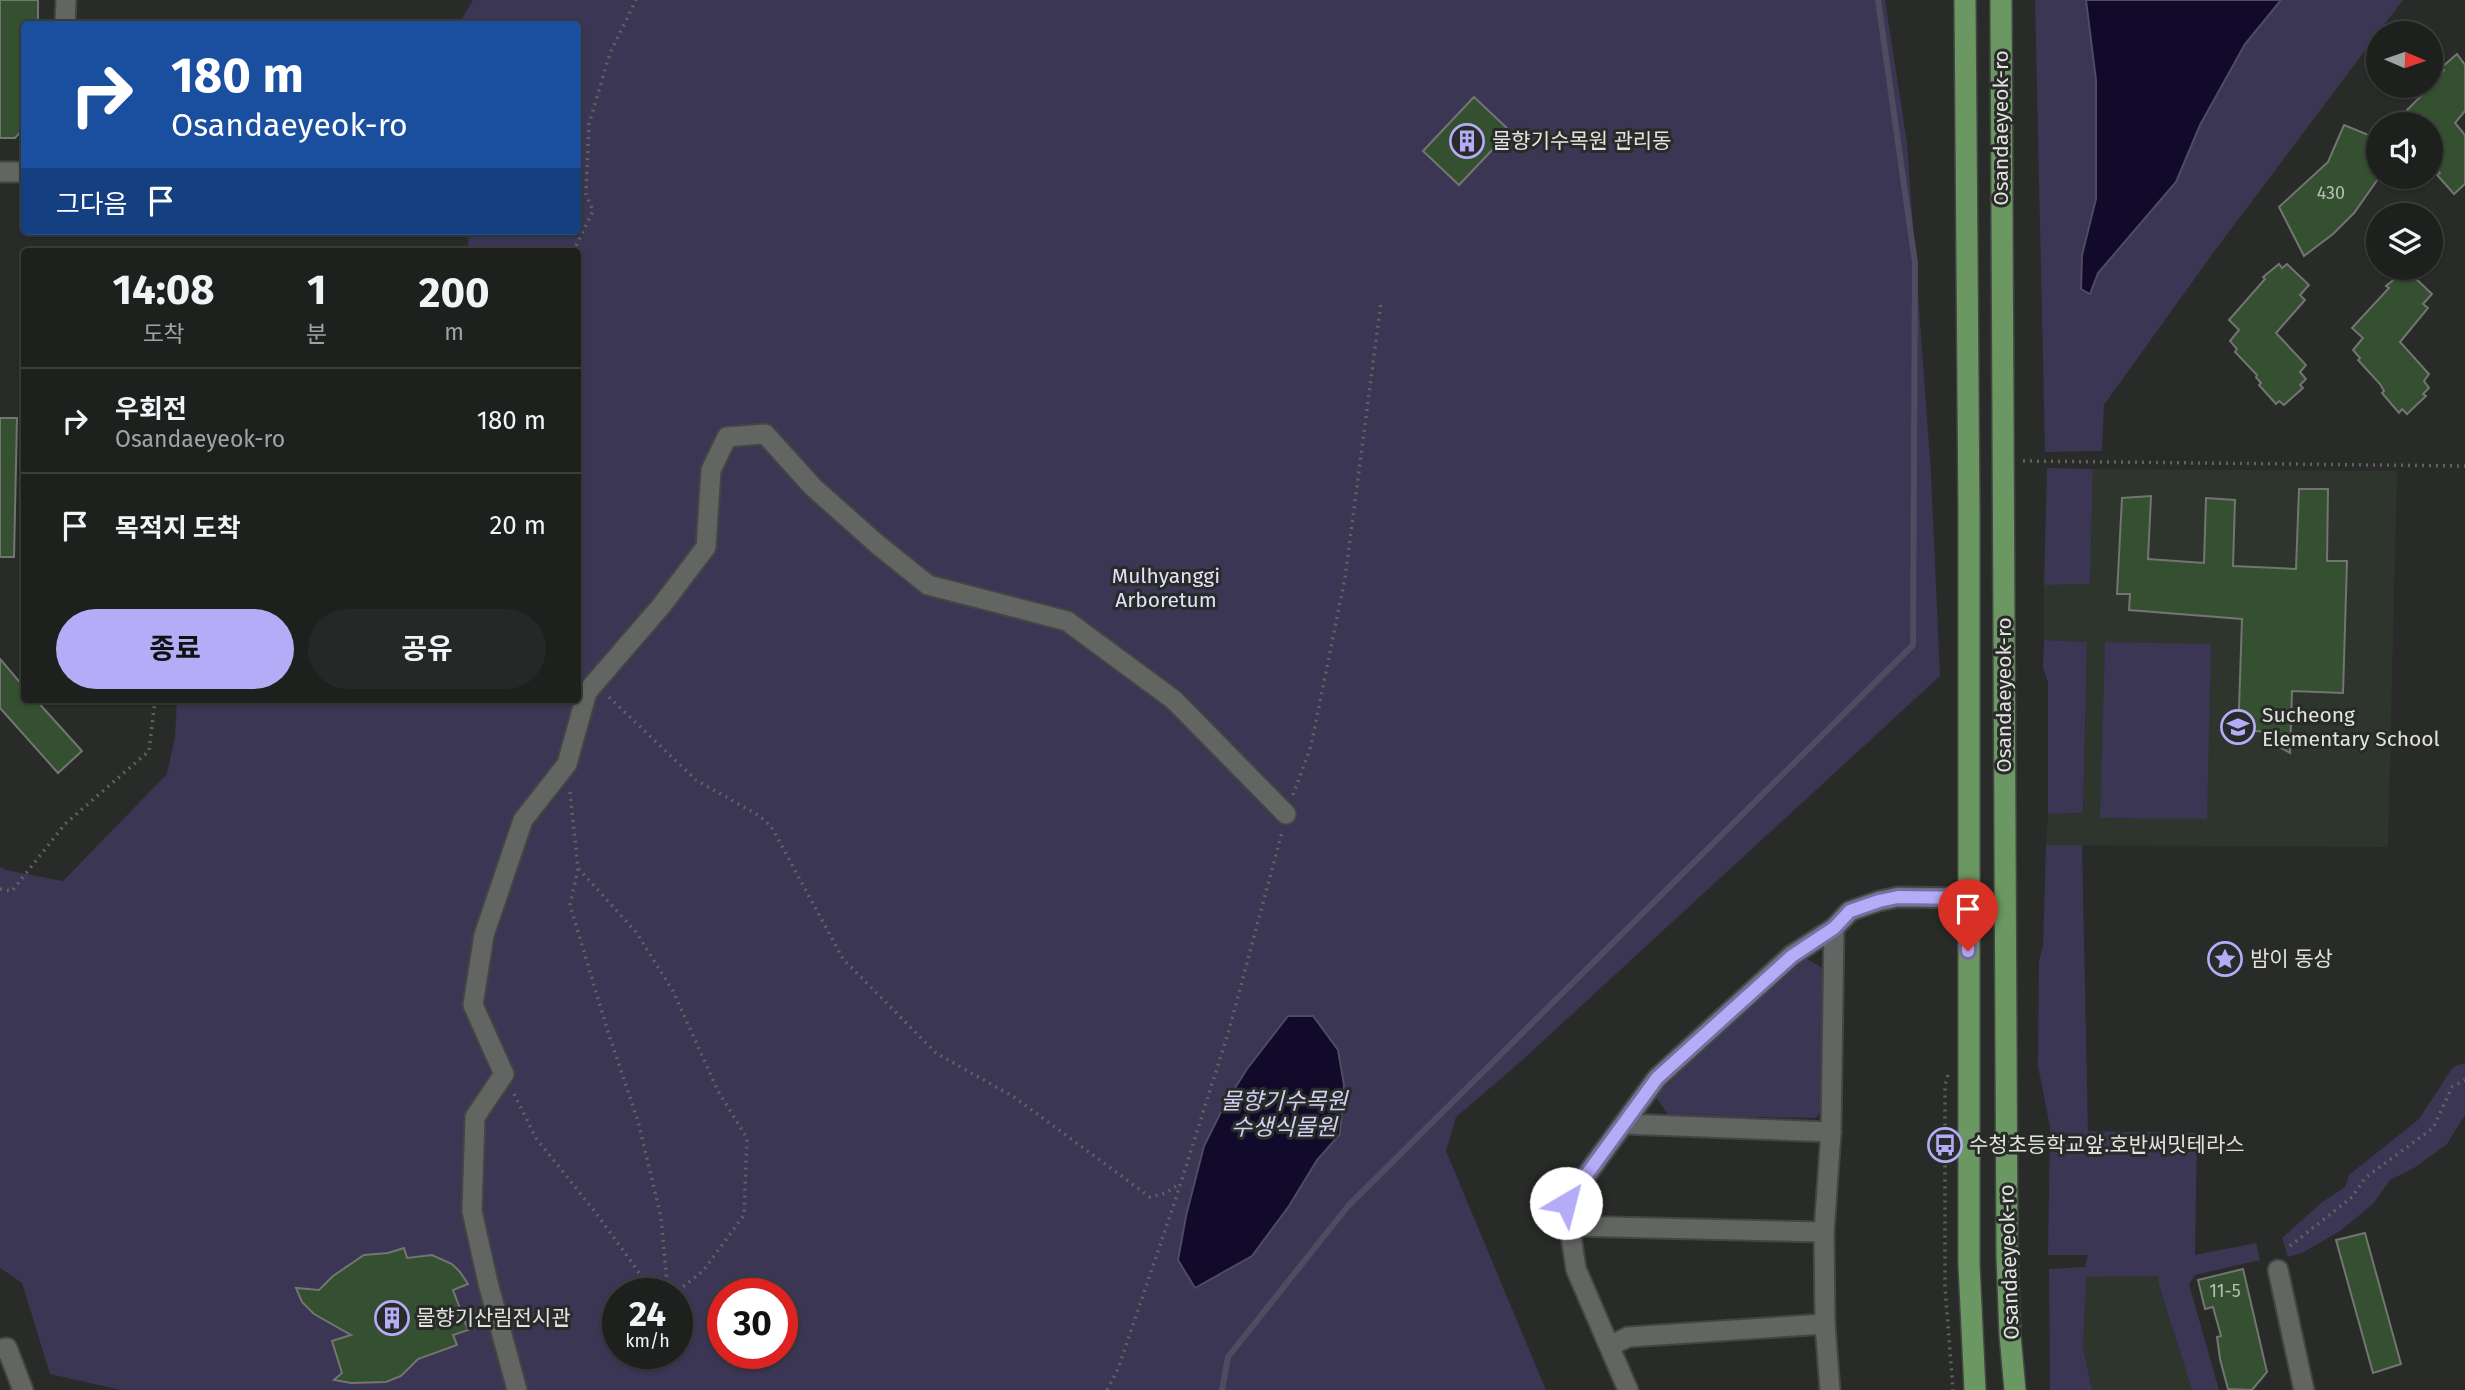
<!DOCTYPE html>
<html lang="ko">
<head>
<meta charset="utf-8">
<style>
	:root { --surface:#1e201e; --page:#262827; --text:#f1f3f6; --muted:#a1a3a4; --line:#3c3e3c; --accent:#b5acf8 }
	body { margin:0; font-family:"Fira Sans","Noto Sans KR",sans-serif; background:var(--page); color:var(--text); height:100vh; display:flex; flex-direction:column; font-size:26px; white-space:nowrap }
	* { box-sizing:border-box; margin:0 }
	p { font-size:23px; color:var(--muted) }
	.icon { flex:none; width:38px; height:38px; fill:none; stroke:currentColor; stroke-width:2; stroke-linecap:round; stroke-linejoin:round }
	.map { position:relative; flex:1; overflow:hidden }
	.drawer { position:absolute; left:21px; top:248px; width:560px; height:455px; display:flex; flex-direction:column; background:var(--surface); border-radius:7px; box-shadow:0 2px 5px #0004,0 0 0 2px var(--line) }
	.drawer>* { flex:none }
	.guide { position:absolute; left:21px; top:21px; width:560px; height:214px; border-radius:7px; box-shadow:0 2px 5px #0004,0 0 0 2px var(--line); background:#1a4fa0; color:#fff; overflow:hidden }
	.needle { width:46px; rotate:92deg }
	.controls { position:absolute; left:2366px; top:21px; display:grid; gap:14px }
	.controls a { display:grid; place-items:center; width:77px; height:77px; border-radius:50%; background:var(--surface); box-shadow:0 2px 5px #0004,0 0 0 2px var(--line); font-size:35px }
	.speed { position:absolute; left:602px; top:1278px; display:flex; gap:14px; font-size:35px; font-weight:700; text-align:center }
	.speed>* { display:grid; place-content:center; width:91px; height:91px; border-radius:50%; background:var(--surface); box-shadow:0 2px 5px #0004,0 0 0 2px var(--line); line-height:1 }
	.speed small { font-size:18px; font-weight:400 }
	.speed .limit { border:10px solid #d22; background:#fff; color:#111 }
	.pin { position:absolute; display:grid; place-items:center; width:60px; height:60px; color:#fff; margin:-72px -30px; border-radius:50% 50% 50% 0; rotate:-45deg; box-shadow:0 0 7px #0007 }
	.pin .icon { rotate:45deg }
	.me { position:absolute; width:77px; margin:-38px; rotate:37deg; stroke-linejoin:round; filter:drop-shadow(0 0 5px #0008) }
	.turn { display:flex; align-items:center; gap:24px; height:147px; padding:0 35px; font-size:32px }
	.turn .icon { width:91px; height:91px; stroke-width:2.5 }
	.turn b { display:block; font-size:49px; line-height:60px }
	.then { display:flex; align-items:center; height:66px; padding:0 35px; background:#0003; gap:14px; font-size:26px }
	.eta { display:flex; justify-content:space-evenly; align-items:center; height:119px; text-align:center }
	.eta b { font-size:42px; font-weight:700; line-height:49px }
	.action { display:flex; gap:14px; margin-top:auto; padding:14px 35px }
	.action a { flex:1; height:80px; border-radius:42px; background:var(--accent); color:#111; font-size:28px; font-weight:700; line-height:80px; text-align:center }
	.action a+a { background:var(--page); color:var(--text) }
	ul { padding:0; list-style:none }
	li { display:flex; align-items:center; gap:21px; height:105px; padding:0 35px; border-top:2px solid var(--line) }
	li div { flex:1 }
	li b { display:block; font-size:26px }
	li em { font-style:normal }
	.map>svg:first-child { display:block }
	.built { fill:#2e352d }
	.green { fill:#3a3654; fill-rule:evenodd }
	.water { fill:#110a2a; stroke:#504b61; stroke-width:2 }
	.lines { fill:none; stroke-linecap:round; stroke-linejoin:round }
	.stream { stroke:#504b61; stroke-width:6 }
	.building { fill:#355030; stroke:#727571; stroke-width:2 }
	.minor-casing { stroke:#434643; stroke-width:23 }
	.major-casing { stroke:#434643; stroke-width:24 }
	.path { stroke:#606260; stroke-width:3.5; stroke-dasharray:2 5; stroke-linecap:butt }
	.minor { stroke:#626561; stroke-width:19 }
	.major { stroke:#6a9762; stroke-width:21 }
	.route-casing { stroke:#7670a1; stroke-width:18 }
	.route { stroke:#b5acf8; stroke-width:12 }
	.labels { text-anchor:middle; stroke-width:6; stroke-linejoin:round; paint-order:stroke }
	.number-label { font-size:18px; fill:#b7beb5 }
	.street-label { font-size:21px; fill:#e2e3e1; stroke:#282b28 }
	.poi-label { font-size:21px; fill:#e2e3e1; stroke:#282b28; text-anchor:start }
	.park-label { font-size:21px; fill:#e2e0fc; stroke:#282b28 }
	.water-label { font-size:23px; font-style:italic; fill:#d3d0f8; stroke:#282b28 }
</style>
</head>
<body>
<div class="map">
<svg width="2465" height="1390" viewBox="0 0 2465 1390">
	<rect width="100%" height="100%" fill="#282b28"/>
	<!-- built -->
	<g class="built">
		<polygon points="2093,469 2397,471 2388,847 2046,845 2048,814 2083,813 2087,642 2044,640 2044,585 2090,583"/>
		<polygon points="2159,1276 2159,1285 2192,1390 2092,1390 2083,1347 2085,1277"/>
	</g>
	<!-- green -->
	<g class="green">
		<path d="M473,0h1412l22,143 24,330 9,203 -422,388 -62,53 -10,34 100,239h-1425l-71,-16 -28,-91 -22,-15v-401l6,3 57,11 104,-107 8,-37 2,-37h401v-448h-109l-1,-21h110v-207h-119zM618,1293h59v60h-59zM723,1293h59v60h-59z"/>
		<polygon points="2035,0 2403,0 2213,253 2104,405 2102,451 2045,452"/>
		<polygon points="2047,468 2093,469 2090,584 2044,585"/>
		<polygon points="2044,640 2087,642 2083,813 2048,814 2048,682 2043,668"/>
		<polygon points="2105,642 2211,644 2207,819 2100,818"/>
		<polygon points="2046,845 2082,845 2088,1131 2197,1133 2195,1255 2256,1243 2260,1260 2195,1275 2189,1284 2219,1390 2192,1390 2159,1285 2158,1276 2086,1277 2083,1347 2092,1390 2050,1390 2049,1269 2085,1267 2088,1255 2048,1255 2050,1127 2038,1066 2039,961 2043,946"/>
		<polygon points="1802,956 1828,971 1825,1109 1815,1118 1669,1116 1655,1096"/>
		<polygon points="2465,1063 2465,1115 2447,1144 2414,1168 2390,1180 2373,1204 2340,1231 2304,1252 2288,1257 2282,1238 2321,1203 2345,1187 2349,1175 2419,1119 2453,1067"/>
	</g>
	<!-- water -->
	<g class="water">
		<polygon points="2086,0 2281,0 2245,44 2200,125 2176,182 2098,273 2090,294 2081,289 2082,255 2096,199 2096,80"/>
		<polygon points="1288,1016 1313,1016 1338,1050 1344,1085 1340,1134 1317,1160 1289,1206 1252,1256 1195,1288 1178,1260 1186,1216 1204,1146 1225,1104 1247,1069"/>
	</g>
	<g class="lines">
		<!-- stream -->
		<polyline class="stream" points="1222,1390 1228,1357 1348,1206 1913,645 1915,263 1878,0"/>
	</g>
	<!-- building -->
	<g class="building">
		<polygon points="0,0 38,0 38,24 24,24 24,128 15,138 0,138"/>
		<polygon points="2457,54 2465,65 2465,111 2455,123 2465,135 2465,184 2454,194 2437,175 2440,173 2431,163 2431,124 2422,124 2407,110 2431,86 2444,70 2441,68"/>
		<polygon points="1474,97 1510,131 1459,185 1423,151"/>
		<polygon points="2344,125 2378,139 2378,179 2354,213 2333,234 2304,256 2279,207 2328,162"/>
		<polygon points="2279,264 2282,268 2287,264 2309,285 2300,295 2305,300 2276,333 2306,365 2300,372 2306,379 2300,385 2303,388 2284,405 2279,401 2276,404 2259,385 2261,383 2256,377 2257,375 2235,352 2237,349 2230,341 2239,330 2229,320 2265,279 2263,277"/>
		<polygon points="2402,273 2405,277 2410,273 2432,294 2423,304 2428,308 2400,342 2429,374 2424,381 2429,388 2423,394 2426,396 2407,414 2402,409 2399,413 2382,393 2384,391 2380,384 2358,360 2360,358 2353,350 2363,338 2352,328 2389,288 2386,286"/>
		<polygon points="0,418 17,418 14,557 0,557"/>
		<polygon points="2299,489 2328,489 2327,561 2347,561 2343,693 2292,691 2290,753 2269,741 2270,732 2255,731 2239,709 2242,619 2129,610 2130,594 2117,594 2122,498 2151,496 2148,559 2204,563 2206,498 2235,500 2233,566 2296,569"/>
		<polygon points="0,659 24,687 24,700 36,700 82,751 58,773 0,708"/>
		<polygon points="2365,1233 2401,1364 2373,1373 2336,1240"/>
		<polygon points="404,1248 407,1258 432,1255 452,1264 460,1272 468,1284 453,1290 468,1330 453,1335 457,1345 418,1359 401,1376 386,1382 351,1383 334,1380 342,1373 332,1341 351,1335 314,1314 302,1302 296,1288 319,1290 333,1276 364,1255 388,1253"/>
		<polygon points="2243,1269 2267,1372 2252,1390 2228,1389 2220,1359 2217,1337 2221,1336 2213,1307 2205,1309 2198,1280"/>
	</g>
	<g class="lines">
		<!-- minor casing -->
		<g class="minor-casing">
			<g id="minor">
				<polyline points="65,24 66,0"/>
				<polyline points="0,172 24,172"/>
				<polyline points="1625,1124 1831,1132"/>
				<polyline points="1570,1226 1824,1232"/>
				<polyline points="2278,1270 2304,1390"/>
				<polyline points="1610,1346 1628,1337 1825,1324"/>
				<polyline points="0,1349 7,1348 23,1390"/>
				<polyline points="517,1390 488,1283 472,1211 475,1117 504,1074 473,1005 484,935 523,820 567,764 587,692 662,605 706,547 711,470 727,437 765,434 813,487 877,544 928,585 1067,621 1174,700 1286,814"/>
				<polyline points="1628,1390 1576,1269 1566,1203 1657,1078 1792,955 1834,928 1850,911 1879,901 1898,897 1968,898"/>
				<polyline points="1830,1390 1825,1324 1824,1232 1831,1132 1834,928"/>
			</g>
		</g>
		<!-- major casing -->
		<g class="major-casing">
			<g id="major">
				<polyline points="1965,0 1969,518 1969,1265 1975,1390"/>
				<polyline points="2001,0 2007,1256 2010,1335 2015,1390"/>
			</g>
		</g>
		<!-- path -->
		<g class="path">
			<polyline points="573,252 593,211 586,194 589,124 610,53 636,0"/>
			<polyline points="2023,461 2465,466"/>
			<polyline points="609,697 696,780 758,815 771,826 843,959 936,1053 1014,1097 1150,1197 1166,1193 1180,1183"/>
			<polyline points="570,792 578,868 636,932 673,991 718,1091 747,1138 744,1215 703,1271 675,1293"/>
			<polyline points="1293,795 1311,746 1345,578 1381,302"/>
			<polyline points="578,869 570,905 608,1032 638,1121 661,1217 668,1293"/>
			<polyline points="0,889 12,891 65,824 149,751 155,700"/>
			<polyline points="1948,1075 1945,1085 1945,1287 1953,1390"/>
			<polyline points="514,1094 536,1138 599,1217 653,1292 657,1293"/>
			<polyline points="2290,1246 2352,1197 2365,1178 2433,1128 2452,1087 2465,1080"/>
			<polyline points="1107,1390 1118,1369 1177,1195 1229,1030 1282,832"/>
		</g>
		<!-- minor -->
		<use href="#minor" class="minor"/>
		<!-- major -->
		<use href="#major" class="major"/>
	</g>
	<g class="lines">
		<!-- route casing -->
		<g class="route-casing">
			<polyline id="route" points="1566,1203 1657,1078 1792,956 1834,928 1850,911 1879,901 1898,897 1968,898 1968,951"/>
		</g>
		<!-- route -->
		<use href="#route" class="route"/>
	</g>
	<!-- icons -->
	<defs>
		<g id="building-ring" transform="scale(1.75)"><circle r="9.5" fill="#282b28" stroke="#b5acf8" stroke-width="1.5"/><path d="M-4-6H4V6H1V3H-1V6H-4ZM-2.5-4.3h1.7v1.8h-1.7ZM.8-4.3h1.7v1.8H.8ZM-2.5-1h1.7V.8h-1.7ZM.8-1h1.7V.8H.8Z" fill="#b5acf8"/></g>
		<g id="school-ring" transform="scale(1.75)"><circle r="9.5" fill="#282b28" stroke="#b5acf8" stroke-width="1.5"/><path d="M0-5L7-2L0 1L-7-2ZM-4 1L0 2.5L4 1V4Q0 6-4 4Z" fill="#b5acf8"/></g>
		<g id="sight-ring" transform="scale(1.75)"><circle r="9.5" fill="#282b28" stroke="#b5acf8" stroke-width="1.5"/><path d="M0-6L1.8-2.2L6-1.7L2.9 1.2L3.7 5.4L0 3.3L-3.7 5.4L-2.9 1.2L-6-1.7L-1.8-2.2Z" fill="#b5acf8"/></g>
		<g id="bus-ring" transform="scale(1.75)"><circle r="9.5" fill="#282b28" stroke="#b5acf8" stroke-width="1.5"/><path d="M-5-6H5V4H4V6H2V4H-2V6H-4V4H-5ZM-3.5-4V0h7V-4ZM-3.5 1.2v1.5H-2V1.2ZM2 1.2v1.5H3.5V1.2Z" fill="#b5acf8"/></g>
	</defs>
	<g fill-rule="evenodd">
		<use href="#building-ring" x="1467" y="141"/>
		<use href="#school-ring" x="2238" y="727"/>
		<use href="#sight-ring" x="2225" y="959"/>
		<use href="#bus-ring" x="1945" y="1145"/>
		<use href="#building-ring" x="392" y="1318"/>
	</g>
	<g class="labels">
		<!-- number labels -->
		<g class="number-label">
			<text x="2331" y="199">430</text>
			<text x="2225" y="1297">11-5</text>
		</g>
		<!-- street labels -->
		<g class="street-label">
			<text transform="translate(2001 128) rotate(-90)" y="7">Osandaeyeok-ro</text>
			<text transform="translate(2004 695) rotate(-90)" y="7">Osandaeyeok-ro</text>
			<text transform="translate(2009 1262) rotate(-92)" y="7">Osandaeyeok-ro</text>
		</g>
		<!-- poi labels -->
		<g class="poi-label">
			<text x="1492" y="148">물향기수목원 관리동</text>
			<text x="2262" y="722">Sucheong<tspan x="2262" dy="24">Elementary School</tspan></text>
			<text x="2250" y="966">밤이 동상</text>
			<text x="1969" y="1152">수청초등학교앞.호반써밋테라스</text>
			<text x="416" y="1325">물향기산림전시관</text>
		</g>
		<!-- park labels -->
		<g class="park-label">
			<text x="1166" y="583">Mulhyanggi<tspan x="1166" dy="24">Arboretum</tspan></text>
		</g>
		<!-- water labels -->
		<g class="water-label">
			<text x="1284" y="1109">물향기수목원<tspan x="1284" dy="26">수생식물원</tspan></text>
		</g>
	</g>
</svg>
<div class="controls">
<a><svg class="needle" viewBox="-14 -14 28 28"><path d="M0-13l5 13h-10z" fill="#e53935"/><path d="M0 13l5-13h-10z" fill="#a1a3a4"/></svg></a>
<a><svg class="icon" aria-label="sound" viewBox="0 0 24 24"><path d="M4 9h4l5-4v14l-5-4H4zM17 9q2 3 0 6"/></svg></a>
<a><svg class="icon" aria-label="layers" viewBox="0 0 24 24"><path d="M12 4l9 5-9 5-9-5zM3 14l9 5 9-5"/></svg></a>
</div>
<div class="speed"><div>24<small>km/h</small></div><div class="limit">30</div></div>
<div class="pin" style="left:1968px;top:951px;background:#d93025"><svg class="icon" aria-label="arrive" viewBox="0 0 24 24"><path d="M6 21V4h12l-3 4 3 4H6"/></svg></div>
<svg class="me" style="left:1566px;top:1203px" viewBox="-20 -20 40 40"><circle r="19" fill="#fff"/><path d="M0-13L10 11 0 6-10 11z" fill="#b5acf8"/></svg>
<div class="guide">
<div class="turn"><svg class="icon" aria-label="right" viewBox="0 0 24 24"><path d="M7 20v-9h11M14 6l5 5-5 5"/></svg><div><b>180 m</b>Osandaeyeok-ro</div></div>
<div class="then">그다음<svg class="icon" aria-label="arrive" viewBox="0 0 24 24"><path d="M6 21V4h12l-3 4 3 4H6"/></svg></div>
</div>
<section class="drawer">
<div class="eta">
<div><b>14:08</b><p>도착</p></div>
<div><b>1</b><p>분</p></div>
<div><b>200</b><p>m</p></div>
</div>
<ul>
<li><svg class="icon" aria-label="right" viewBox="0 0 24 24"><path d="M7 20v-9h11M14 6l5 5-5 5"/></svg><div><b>우회전</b><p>Osandaeyeok-ro</p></div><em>180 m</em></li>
<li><svg class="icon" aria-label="arrive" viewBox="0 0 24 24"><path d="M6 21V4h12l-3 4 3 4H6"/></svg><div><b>목적지 도착</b></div><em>20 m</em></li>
</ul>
<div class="action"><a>종료</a><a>공유</a></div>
</section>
</div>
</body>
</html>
